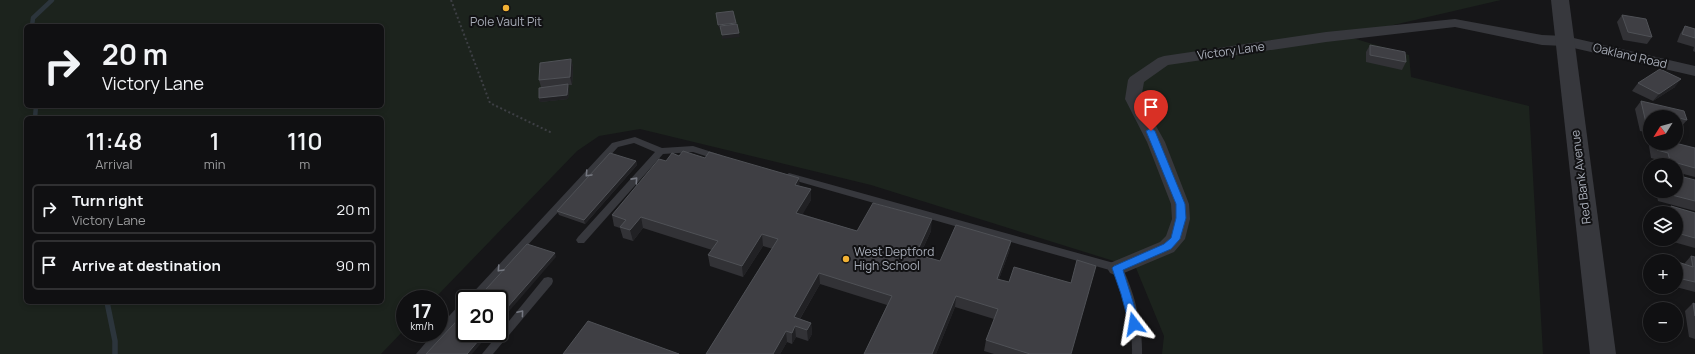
<!DOCTYPE html>
<html lang="en">
<head>
<meta charset="utf-8">
<style>
	:root { --surface:#101012; --page:#19191b; --text:#f1f3f6; --muted:#9c9d9f; --line:#303032 }
	body { margin:0; font-family:Manrope,sans-serif; background:var(--page); color:var(--text); height:100vh; display:flex; flex-direction:column; font-size:15px; white-space:nowrap }
	* { box-sizing:border-box; margin:0 }
	p { font-size:13px; color:var(--muted) }
	.icon { flex:none; width:22px; height:22px; fill:none; stroke:currentColor; stroke-width:2; stroke-linecap:round; stroke-linejoin:round }
	.map { position:relative; flex:1; overflow:hidden }
	.drawer { position:absolute; left:24px; top:116px; width:360px; height:188px; display:flex; flex-direction:column; background:var(--surface); border-radius:6px; box-shadow:0 2px 6px #0003,0 0 0 1px var(--line) }
	.drawer>* { flex:none }
	.hud { position:absolute; left:24px; top:24px; width:360px; height:84px; border-radius:6px; box-shadow:0 2px 6px #0003,0 0 0 1px var(--line); background:#101012; color:var(--text); overflow:hidden }
	.needle { width:26px; rotate:233deg }
	.tools { position:absolute; left:1643px; top:110px; display:grid; gap:8px }
	.tools a { display:grid; place-items:center; width:40px; height:40px; border-radius:50%; background:var(--surface); box-shadow:0 2px 6px #0003,0 0 0 1px var(--line); font-size:20px }
	.speed { position:absolute; left:396px; top:290px; display:flex; gap:8px; font-size:20px; font-weight:700; text-align:center }
	.speed>* { display:grid; place-content:center; width:52px; height:52px; border-radius:50%; background:var(--surface); box-shadow:0 2px 6px #0003,0 0 0 1px var(--line); line-height:1 }
	.speed small { font-size:10px; font-weight:400 }
	.speed .limit { border:2px solid #111; border-radius:6px; background:#fff; color:#111 }
	.pin { position:absolute; display:grid; place-items:center; width:34px; height:34px; color:#fff; margin:-41px -17px; border-radius:50% 50% 50% 0; rotate:-45deg; box-shadow:0 0 4px #0007 }
	.pin .icon { rotate:45deg }
	.me { position:absolute; width:44px; margin:-22px; rotate:346deg; stroke-linejoin:round; filter:drop-shadow(0 0 3px #0008) }
	.turn { display:flex; align-items:center; gap:14px; height:84px; padding:0 12px; font-size:18px }
	.turn .icon { width:52px; height:52px; stroke-width:2.5 }
	.turn b { display:block; font-size:28px; line-height:34px }
	.eta { display:flex; justify-content:space-evenly; align-items:center; height:68px; text-align:center }
	.eta b { font-size:24px; font-weight:600; line-height:28px }
	ul { padding:0; list-style:none }
	li { display:flex; align-items:center; gap:12px; height:50px; margin:0 8px 6px; padding:0 4px; border:2px solid var(--line); border-radius:6px }
	li div { flex:1 }
	li b { display:block; font-size:15px }
	li em { font-style:normal }
	.map>svg:first-child { display:block }
	.green { fill:#1c231d; fill-rule:evenodd }
	.lines { fill:none; stroke-linecap:round; stroke-linejoin:round }
	.stream-far1 { stroke:#2c353c; stroke-width:4.5 }
	.stream { stroke:#2c353c; stroke-width:5.5 }
	.path { stroke:#3d3f44; stroke-width:2; stroke-dasharray:2 2.5; stroke-linecap:butt }
	.service { fill:#37383d; fill-rule:evenodd }
	.minor { fill:#37383d; fill-rule:evenodd }
	.tertiary { fill:#37383d; fill-rule:evenodd }
	.wall { fill:#323236 }
	.shaded-wall { fill:#212124 }
	.building { fill:#3f3f44; stroke:#4f5156 }
	.oneway { stroke:#757881 }
	.route { fill:#1a73e8; stroke:#114b97 }
	.poi-dot { fill:#f2b134; stroke:#111113; stroke-width:1.5 }
	.labels { text-anchor:middle; stroke-width:4; stroke-linejoin:round; paint-order:stroke }
	.poi-label { font-size:12px; fill:#a8adb8; stroke:#111113 }
	.street-label { font-size:12px; fill:#a8adb8; stroke:#111113 }
</style>
</head>
<body>
<div class="map">
<svg width="1695" height="354" viewBox="0 0 1695 354">
	<rect width="100%" height="100%" fill="#161618"/>
	<!-- green -->
	<path class="green" d="M0,0h1501l-155,36 63,19 2,22 118,29 14,248h-381l2,-18 -28,-68 -265,-83 -231,-56 -41,7 -22,15 -143,148h-29v30l-24,25h-381zM26,26h356v80h-356zM26,118h356v184h-356z"/>
	<g class="lines">
		<!-- stream-far1 -->
		<g class="stream-far1">
			<polyline points="32,26 33,18 52,0"/>
			<polyline points="35,118 36,106"/>
		</g>
		<!-- stream -->
		<polyline class="stream" points="107,302 115,341 115,354"/>
		<!-- path -->
		<polyline class="path" points="451,0 490,103 552,133"/>
		<!-- service -->
		<g class="service">
			<polygon points="635,137 662,148 693,146 721,155 722,157 718,160 693,152 663,154 584,243 578,243 576,240 578,237 655,152 634,143 618,147 478,299 467,299 612,143"/>
			<path d="M789,173l332,92c13,25 22,61 21,89h-10c1,-29 -9,-56 -19,-83l-327,-93 -1,-2z"/>
			<polygon points="548,277 552,278 553,281 552,284 493,354 482,354 544,278"/>
			<polygon points="465,302 465,313 428,354 416,354 434,333 439,333 439,327 461,303"/>
		</g>
		<!-- minor -->
		<polygon class="minor" points="1455,19 1542,35 1565,36 1695,66 1695,76 1565,46 1542,45 1455,27 1326,42 1168,65 1144,82 1141,99 1165,142 1189,204 1190,219 1185,239 1174,252 1124,273 1117,276 1110,273 1107,268 1110,263 1160,242 1166,236 1172,219 1171,204 1147,142 1125,99 1128,80 1130,77 1158,58 1164,56 1326,32"/>
		<!-- tertiary -->
		<polygon class="tertiary" points="1551,0 1569,0 1616,354 1590,354"/>
	</g>
	<!-- wall -->
	<g class="wall">
		<polygon points="1622,15 1652,37 1647,44 1623,40 1617,22"/>
		<polygon points="1685,26 1695,29 1695,52 1693,51 1694,47 1677,42 1680,34"/>
		<polygon points="1370,45 1406,62 1402,70 1366,62 1366,52"/>
		<polygon points="571,59 573,67 572,85 568,85 569,88 568,99 540,102 539,98 541,87 539,80"/>
		<polygon points="1638,83 1675,87 1653,101 1632,91"/>
		<polygon points="1641,101 1687,120 1680,128 1676,127 1676,117 1650,117 1650,133 1640,131 1635,109"/>
		<polygon points="1651,143 1675,143 1695,148 1695,177 1676,172 1676,165 1662,165 1662,161 1651,158 1649,146"/>
		<polygon points="679,156 800,186 811,200 802,214 857,231 931,231 920,255 940,261 1011,241 1009,252 999,279 1071,354 994,354 984,351 986,340 994,319 955,307 936,354 864,354 887,305 820,284 800,319 811,323 812,334 808,341 796,337 792,344 787,342 780,354 706,354 773,249 763,246 743,277 710,266 708,255 712,250 643,228 633,241 623,238 620,228 614,226 612,215 666,161"/>
		<polygon points="636,161 637,165 585,224 559,215 557,211"/>
		<polygon points="1695,180 1695,211 1658,201 1656,191 1676,191"/>
		<polygon points="1671,206 1695,213 1695,248 1670,241 1670,239 1676,239 1676,213 1665,213"/>
		<polygon points="1691,256 1695,257 1695,292 1676,287 1676,265 1678,262 1684,264"/>
		<polygon points="1693,303 1695,304 1695,339 1689,337 1685,311"/>
	</g>
	<!-- shaded-wall -->
	<g class="shaded-wall">
		<polygon points="736,23 736,27 720,26 720,29 719,29 718,25"/>
		<polygon points="739,33 740,37 722,39 722,35"/>
		<polygon points="571,59 573,67 572,85 570,77"/>
		<polygon points="1681,79 1675,87 1653,101 1659,94"/>
		<polygon points="568,84 569,88 568,99 540,102 539,98"/>
		<polygon points="636,161 637,165 585,224 584,220"/>
		<polygon points="799,178 800,189 795,185"/>
		<polygon points="811,189 811,200 797,224 796,213"/>
		<polygon points="641,217 643,228 633,241 630,230"/>
		<polygon points="932,219 931,231 915,265 916,254"/>
		<polygon points="762,234 763,246 743,277 742,266"/>
		<polygon points="1011,241 1009,252 995,290 997,279"/>
		<polygon points="555,253 556,257 499,323 499,317"/>
		<polygon points="819,273 820,284 795,327 796,337 792,344 792,333 794,317"/>
		<polygon points="956,296 955,307 936,354 932,354"/>
		<polygon points="811,323 812,334 808,341 807,330"/>
		<polygon points="786,331 787,342 780,354 773,354"/>
		<polygon points="485,333 490,333 472,354 467,354"/>
	</g>
	<!-- building -->
	<g class="building">
		<polygon points="733,11 736,23 718,25 716,13"/>
		<polygon points="1622,15 1646,19 1652,37 1628,32"/>
		<polygon points="737,24 739,33 722,35 720,26"/>
		<polygon points="1685,26 1695,29 1695,38 1682,34"/>
		<polygon points="1370,45 1405,52 1406,62 1370,55"/>
		<polygon points="571,59 570,77 539,80 540,63"/>
		<polygon points="1660,69 1681,79 1659,94 1638,83"/>
		<polygon points="568,84 567,95 539,98 539,88"/>
		<polygon points="1641,101 1684,111 1687,120 1671,116 1671,117 1650,117 1650,124 1646,123"/>
		<polygon points="1656,143 1675,143 1695,148 1695,168 1670,161 1668,153 1657,150"/>
		<polygon points="683,151 705,158 709,152 799,178 795,185 811,189 796,213 857,231 873,203 932,219 916,254 940,261 956,225 1011,241 997,279 1009,282 1014,267 1071,283 1077,260 1096,266 1071,354 1030,354 986,340 998,309 956,296 932,354 864,354 892,296 819,273 794,317 811,323 807,330 795,326 792,333 786,331 773,354 706,354 778,239 762,234 742,266 708,255 718,241 641,217 630,230 620,227 626,220 612,215 659,159 666,161 672,153 679,156"/>
		<polygon points="610,153 636,161 584,220 557,211"/>
		<polygon points="1676,175 1695,180 1695,201 1664,193 1664,191 1676,191"/>
		<polygon points="1671,206 1695,213 1695,238 1677,233 1676,227 1676,213 1673,213"/>
		<polygon points="527,244 555,253 499,317 499,299 477,299"/>
		<polygon points="1691,256 1695,257 1695,282 1682,279 1678,262 1693,267"/>
		<polygon points="1693,303 1695,304 1695,316"/>
		<polygon points="465,312 465,333 485,333 467,354 426,354"/>
		<polygon points="588,321 679,354 563,354"/>
	</g>
	<!-- one-way arrows -->
	<defs><path id="oneway-chevron" d="M-2-3.5L2.5 0L-2 3.5" fill="none" stroke-width="1.6" stroke-linecap="round" stroke-linejoin="round"/></defs>
	<g class="oneway">
		<use href="#oneway-chevron" transform="translate(588 174) rotate(133)"/>
		<use href="#oneway-chevron" transform="translate(635 180) rotate(-48)"/>
		<use href="#oneway-chevron" transform="translate(500 269) rotate(133)"/>
		<use href="#oneway-chevron" transform="translate(521 313) rotate(-50)"/>
	</g>
	<!-- route -->
	<polygon class="route" points="1151,128 1155,131 1185,204 1186,218 1180,239 1171,249 1123,270 1140,324 1138,327 1134,329 1131,327 1129,324 1121,294 1112,268 1114,266 1164,244 1171,238 1176,218 1176,204 1146,131"/>
	<!-- markers -->
	<g class="poi-dot">
		<circle cx="506" cy="8" r="4"/>
		<circle cx="846" cy="259" r="4"/>
	</g>
	<g class="labels">
		<!-- poi labels -->
		<g class="poi-label">
			<text x="506" y="26">Pole Vault Pit</text>
			<text x="854" y="256" text-anchor="start">West Deptford<tspan x="854" dy="14">High School</tspan></text>
		</g>
		<!-- street labels -->
		<g class="street-label">
			<text transform="translate(1231 51) rotate(-8)" y="4">Victory Lane</text>
			<text transform="translate(1630 56) rotate(13)" y="4">Oakland Road</text>
			<text transform="translate(1581 177) rotate(-97)" y="4">Red Bank Avenue</text>
		</g>
	</g>
</svg>
<div class="tools">
<a><svg class="needle" viewBox="-14 -14 28 28"><path d="M0-13l5 13h-10z" fill="#e53935"/><path d="M0 13l5-13h-10z" fill="#9c9d9f"/></svg></a>
<a><svg class="icon" aria-label="search" viewBox="0 0 24 24"><circle cx="10" cy="10" r="6"/><path d="M15 15l6 6"/></svg></a>
<a><svg class="icon" aria-label="layers" viewBox="0 0 24 24"><path d="M12 4l9 5-9 5-9-5zM3 14l9 5 9-5"/></svg></a>
<a>+</a>
<a>−</a>
</div>
<div class="speed"><div>17<small>km/h</small></div><div class="limit">20</div></div>
<div class="pin" style="left:1151px;top:131px;background:#d93025"><svg class="icon" aria-label="arrive" viewBox="0 0 24 24"><path d="M6 21V4h12l-3 4 3 4H6"/></svg></div>
<svg class="me" style="left:1134px;top:324px" viewBox="-20 -20 40 40"><path d="M0-17L14 15 0 8-14 15z" fill="#1a73e8" stroke="#fff" stroke-width="4"/></svg>
<div class="hud">
<div class="turn"><svg class="icon" aria-label="right" viewBox="0 0 24 24"><path d="M7 20v-9h11M14 6l5 5-5 5"/></svg><div><b>20 m</b>Victory Lane</div></div>
</div>
<section class="drawer">
<div class="eta">
<div><b>11:48</b><p>Arrival</p></div>
<div><b>1</b><p>min</p></div>
<div><b>110</b><p>m</p></div>
</div>
<ul>
<li><svg class="icon" aria-label="right" viewBox="0 0 24 24"><path d="M7 20v-9h11M14 6l5 5-5 5"/></svg><div><b>Turn right</b><p>Victory Lane</p></div><em>20 m</em></li>
<li><svg class="icon" aria-label="arrive" viewBox="0 0 24 24"><path d="M6 21V4h12l-3 4 3 4H6"/></svg><div><b>Arrive at destination</b></div><em>90 m</em></li>
</ul>
</section>
</div>
</body>
</html>
